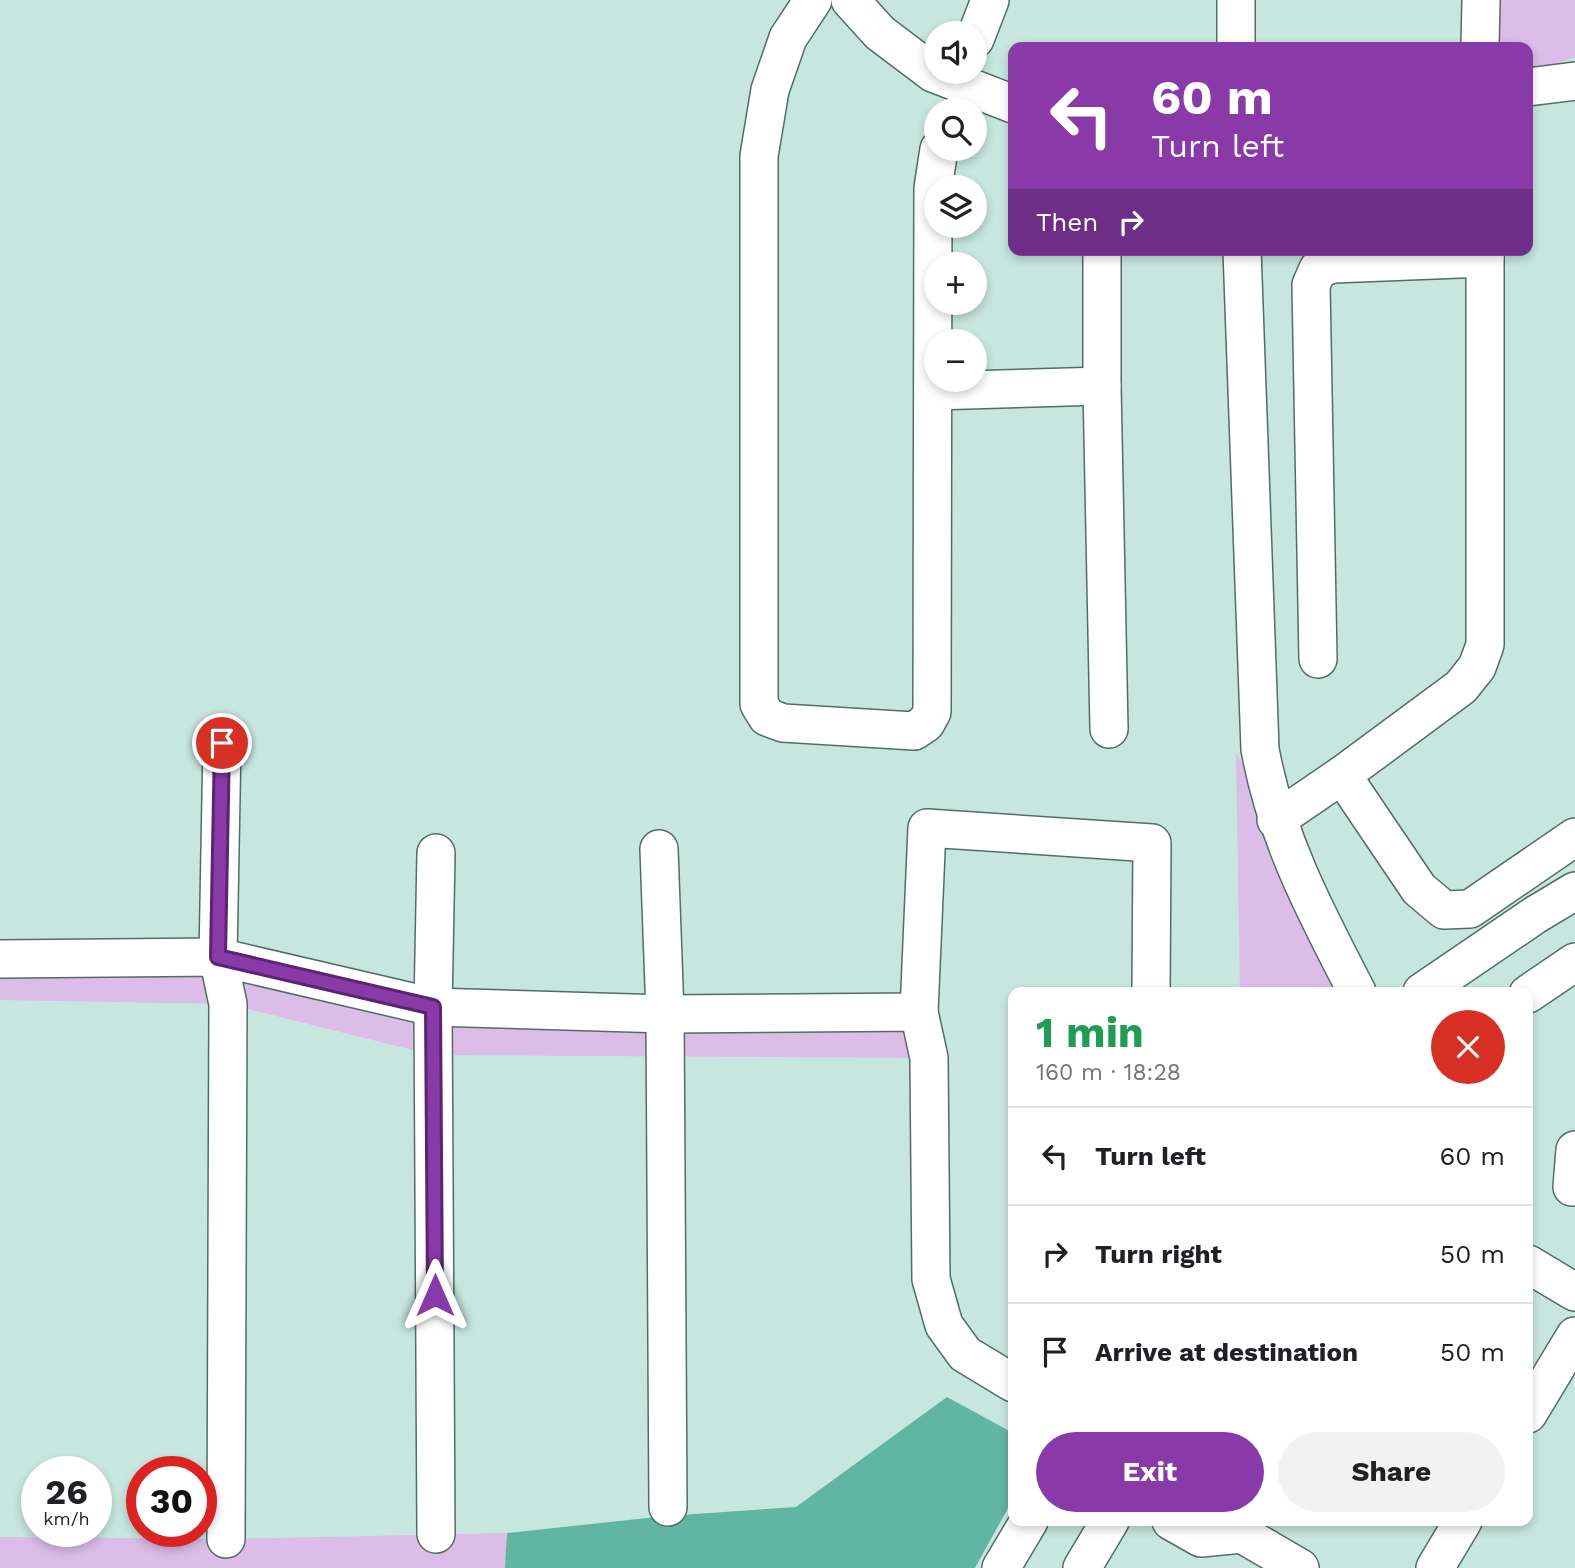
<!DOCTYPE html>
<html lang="en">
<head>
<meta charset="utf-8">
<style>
	:root { --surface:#fff; --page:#f2f2f2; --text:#202124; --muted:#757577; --line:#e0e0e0; --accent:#8a39a9 }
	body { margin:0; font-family:"Work Sans",sans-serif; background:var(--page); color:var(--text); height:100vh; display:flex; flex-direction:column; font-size:26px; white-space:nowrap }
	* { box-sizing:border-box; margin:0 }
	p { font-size:23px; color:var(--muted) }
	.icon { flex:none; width:38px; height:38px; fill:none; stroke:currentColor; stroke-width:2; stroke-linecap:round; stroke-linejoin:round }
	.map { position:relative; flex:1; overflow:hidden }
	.panel { position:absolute; left:1008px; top:987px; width:525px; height:539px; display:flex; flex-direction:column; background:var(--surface); border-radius:14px; box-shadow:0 4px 10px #0003 }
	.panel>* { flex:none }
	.hud { position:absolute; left:1008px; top:42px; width:525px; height:214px; border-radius:14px; box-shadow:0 4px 10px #0003; background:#8a39a9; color:#fff; overflow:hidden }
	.tools { position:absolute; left:924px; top:21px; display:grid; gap:14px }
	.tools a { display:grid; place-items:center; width:63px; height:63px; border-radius:50%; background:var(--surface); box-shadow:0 4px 10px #0003; font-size:35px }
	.speed { position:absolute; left:21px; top:1456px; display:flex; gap:14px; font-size:35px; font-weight:700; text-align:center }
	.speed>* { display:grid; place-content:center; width:91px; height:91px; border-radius:50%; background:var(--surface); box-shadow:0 4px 10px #0003; line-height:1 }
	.speed small { font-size:18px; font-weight:400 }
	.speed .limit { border:10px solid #d22; background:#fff; color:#111 }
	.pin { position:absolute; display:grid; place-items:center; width:60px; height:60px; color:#fff; margin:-30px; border:4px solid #fff; border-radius:50%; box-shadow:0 2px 7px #0007 }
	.me { position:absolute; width:77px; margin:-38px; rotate:0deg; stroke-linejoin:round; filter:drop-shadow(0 0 5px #0008) }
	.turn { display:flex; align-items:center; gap:24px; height:147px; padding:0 28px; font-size:32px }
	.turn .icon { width:91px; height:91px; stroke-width:2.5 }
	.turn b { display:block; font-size:49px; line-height:60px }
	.then { display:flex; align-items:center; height:66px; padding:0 28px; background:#0003; gap:14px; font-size:26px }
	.round { display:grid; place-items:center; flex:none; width:74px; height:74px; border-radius:37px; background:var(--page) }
	.headline { display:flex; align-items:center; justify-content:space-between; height:119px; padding:0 28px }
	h1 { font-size:42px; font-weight:700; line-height:52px; color:#1e9e55 }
	.primary-button { display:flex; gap:14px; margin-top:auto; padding:14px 28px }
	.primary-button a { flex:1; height:80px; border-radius:42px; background:var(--accent); color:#fff; font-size:28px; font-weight:700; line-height:80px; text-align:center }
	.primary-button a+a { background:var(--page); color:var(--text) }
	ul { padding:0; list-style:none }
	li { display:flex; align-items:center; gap:21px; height:98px; padding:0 28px; border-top:2px solid var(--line) }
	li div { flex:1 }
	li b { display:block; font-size:26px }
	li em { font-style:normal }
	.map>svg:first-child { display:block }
	.green { fill:#dbbde8 }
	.water { fill:#60b5a3 }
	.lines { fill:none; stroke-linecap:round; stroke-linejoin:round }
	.minor-casing { stroke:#516d67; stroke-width:40 }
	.minor { stroke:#fff; stroke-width:37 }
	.route-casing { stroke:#5a256e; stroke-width:18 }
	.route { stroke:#8a39a9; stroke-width:12 }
</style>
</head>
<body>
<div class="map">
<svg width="1575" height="1568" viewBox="0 0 1575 1568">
	<rect width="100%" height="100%" fill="#c7e6de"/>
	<!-- green -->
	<g class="green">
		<polygon points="1481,0 1575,0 1575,57 1528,74 1528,47 1480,47"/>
		<polygon points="1236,752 1357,992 1240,992"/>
		<polygon points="218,957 433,1007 919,1012 929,1058 433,1055 228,1004 0,1000 0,959"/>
		<polygon points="507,1533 505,1568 0,1568 0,1537 226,1539"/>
	</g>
	<!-- water -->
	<polygon class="water" points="947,1397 1013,1433 1013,1499 975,1568 505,1568 507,1533 666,1516 796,1507"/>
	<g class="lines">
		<!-- minor casing -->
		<g class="minor-casing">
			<g id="minor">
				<polyline points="813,0 788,38 770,90 759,156 759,704 767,717 783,723 914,731 926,723 932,712 933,188 939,149"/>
				<polyline points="850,0 880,33 933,73 1013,104"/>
				<polyline points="1236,0 1236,47"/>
				<polyline points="975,39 990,0"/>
				<polyline points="1480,47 1481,0"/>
				<polyline points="1528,87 1575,81"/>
				<polyline points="1102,250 1102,386 1109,729"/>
				<path d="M1242,250l18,499c16,89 56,164 97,243"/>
				<polyline points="1485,250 1485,645 1477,667 1461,687 1342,775 1419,889 1444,910 1470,909 1575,837"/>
				<polyline points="933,391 1102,386"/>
				<polyline points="1318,659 1311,285 1318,269 1333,264 1485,258"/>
				<polyline points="222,743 218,957 228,1004 226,1539"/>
				<polyline points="1276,820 1342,775"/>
				<polyline points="659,849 665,1014 668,1507"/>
				<polyline points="436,853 433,1007 436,1534"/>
				<polyline points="0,959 218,957 433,1007 665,1014 919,1012 929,1058 931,1279 944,1325 965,1354 1013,1383"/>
				<polyline points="1422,992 1535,915 1575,891"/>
				<polyline points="1528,994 1575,962"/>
				<polyline points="919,1012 927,828 1152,843 1151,992"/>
				<polyline points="1572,1187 1575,1150"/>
				<polyline points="1528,1264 1575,1292"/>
				<polyline points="1528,1414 1575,1336"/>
				<polyline points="1171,1521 1201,1538 1242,1534 1238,1521"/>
				<polyline points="1242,1534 1300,1568"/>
				<polyline points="1001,1568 1029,1521"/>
				<polyline points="1082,1568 1110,1521"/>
				<polyline points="1435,1568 1463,1521"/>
			</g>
		</g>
		<!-- minor -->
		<use href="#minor" class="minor"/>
	</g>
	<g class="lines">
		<!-- route casing -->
		<g class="route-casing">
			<polyline id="route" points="222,743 218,957 433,1007 435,1295"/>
		</g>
		<!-- route -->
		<use href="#route" class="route"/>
	</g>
</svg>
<div class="tools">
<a><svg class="icon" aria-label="sound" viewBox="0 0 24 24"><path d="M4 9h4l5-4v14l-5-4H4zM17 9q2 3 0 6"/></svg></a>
<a><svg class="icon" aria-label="search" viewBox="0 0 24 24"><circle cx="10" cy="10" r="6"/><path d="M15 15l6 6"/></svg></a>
<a><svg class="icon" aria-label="layers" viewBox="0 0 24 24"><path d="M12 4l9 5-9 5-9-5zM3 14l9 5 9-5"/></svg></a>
<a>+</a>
<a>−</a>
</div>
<div class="speed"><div>26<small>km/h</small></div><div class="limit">30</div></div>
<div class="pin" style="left:222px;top:743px;background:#d93025"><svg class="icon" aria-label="arrive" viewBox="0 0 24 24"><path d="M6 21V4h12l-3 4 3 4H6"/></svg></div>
<svg class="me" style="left:435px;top:1295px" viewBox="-20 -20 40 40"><path d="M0-17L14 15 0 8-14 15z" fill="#8a39a9" stroke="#fff" stroke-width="4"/></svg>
<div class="hud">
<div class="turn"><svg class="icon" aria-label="left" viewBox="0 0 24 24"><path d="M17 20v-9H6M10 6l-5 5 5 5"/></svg><div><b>60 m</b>Turn left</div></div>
<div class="then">Then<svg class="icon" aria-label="right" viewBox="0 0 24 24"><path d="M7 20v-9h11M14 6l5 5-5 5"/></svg></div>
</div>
<section class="panel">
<div class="headline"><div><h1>1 min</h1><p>160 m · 18:28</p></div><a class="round" style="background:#d93025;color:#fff"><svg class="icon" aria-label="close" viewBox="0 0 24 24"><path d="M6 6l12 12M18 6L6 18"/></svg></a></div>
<ul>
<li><svg class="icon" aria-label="left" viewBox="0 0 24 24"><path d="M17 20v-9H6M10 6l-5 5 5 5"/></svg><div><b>Turn left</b></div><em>60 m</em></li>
<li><svg class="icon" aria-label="right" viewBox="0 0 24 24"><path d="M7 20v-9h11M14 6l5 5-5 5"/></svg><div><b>Turn right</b></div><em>50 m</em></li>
<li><svg class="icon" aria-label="arrive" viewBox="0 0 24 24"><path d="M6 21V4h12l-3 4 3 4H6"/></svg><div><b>Arrive at destination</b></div><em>50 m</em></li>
</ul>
<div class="primary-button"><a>Exit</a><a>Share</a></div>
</section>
</div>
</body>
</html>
